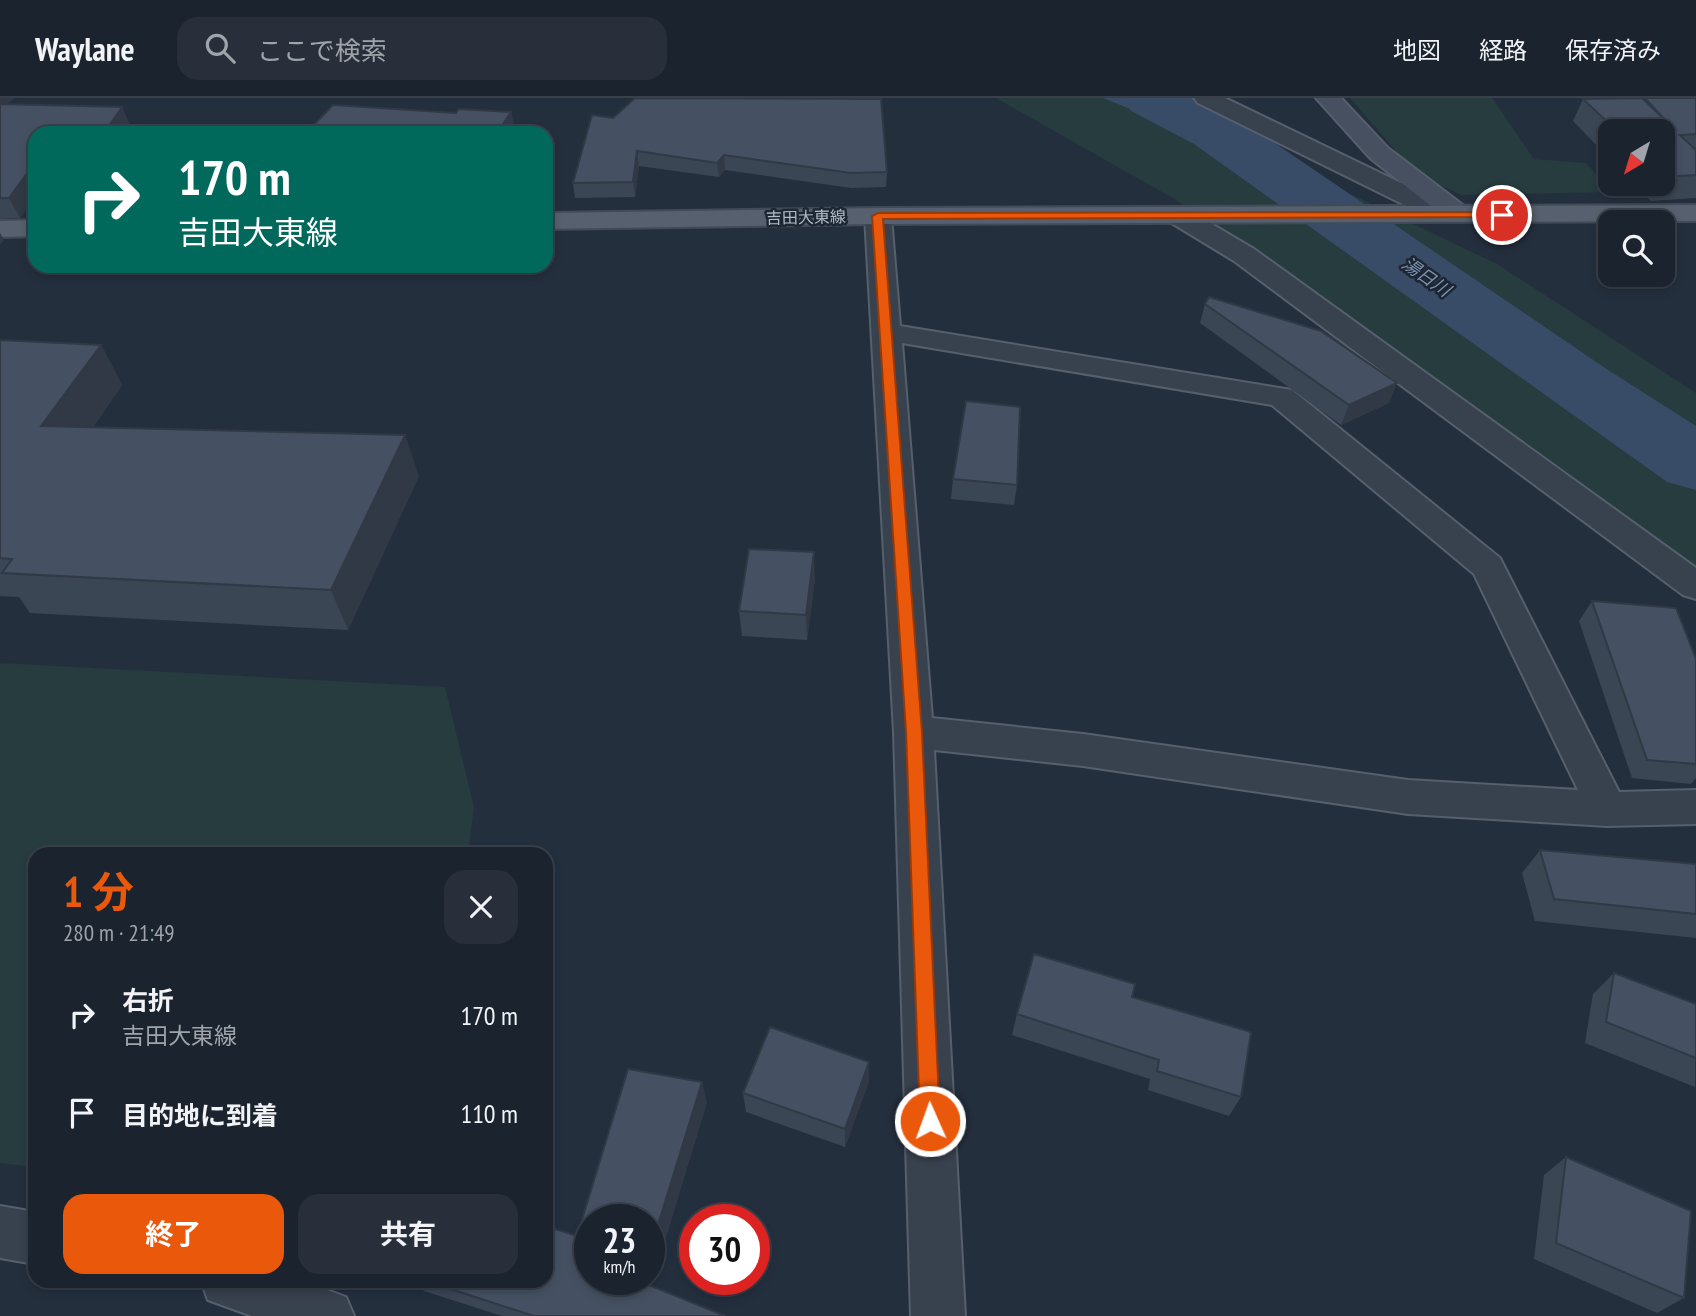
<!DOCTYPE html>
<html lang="ja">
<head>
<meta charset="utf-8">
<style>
	:root { --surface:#1b232e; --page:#282f3a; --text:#f1f3f6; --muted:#a0a4aa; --line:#39404a; --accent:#ea580c }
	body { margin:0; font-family:"PT Sans Narrow","Noto Sans JP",sans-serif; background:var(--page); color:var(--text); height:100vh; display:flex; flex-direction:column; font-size:26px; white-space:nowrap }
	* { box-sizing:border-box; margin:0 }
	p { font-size:23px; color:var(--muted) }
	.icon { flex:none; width:38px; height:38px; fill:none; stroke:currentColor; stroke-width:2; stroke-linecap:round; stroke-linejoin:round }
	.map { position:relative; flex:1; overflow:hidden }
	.panel { position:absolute; left:28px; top:749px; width:525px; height:441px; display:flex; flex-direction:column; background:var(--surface); border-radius:21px; box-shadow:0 4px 10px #0003,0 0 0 2px var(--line) }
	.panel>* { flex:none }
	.hud { position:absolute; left:28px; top:28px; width:525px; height:147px; border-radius:21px; box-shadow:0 4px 10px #0003,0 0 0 2px var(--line); background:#00695c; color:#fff; overflow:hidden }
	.needle { width:46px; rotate:218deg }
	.buttons { position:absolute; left:1598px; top:21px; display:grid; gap:14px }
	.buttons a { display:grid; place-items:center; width:77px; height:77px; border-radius:14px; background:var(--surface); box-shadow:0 4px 10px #0003,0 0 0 2px var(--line); font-size:35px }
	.speed { position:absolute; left:574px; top:1106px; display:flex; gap:14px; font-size:35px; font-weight:700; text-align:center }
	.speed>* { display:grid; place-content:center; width:91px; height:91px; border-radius:50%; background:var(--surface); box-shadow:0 4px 10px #0003,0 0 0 2px var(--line); line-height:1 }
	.speed small { font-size:18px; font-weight:400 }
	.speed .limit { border:10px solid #d22; background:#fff; color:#111 }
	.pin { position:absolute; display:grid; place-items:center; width:60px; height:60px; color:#fff; margin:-30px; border:4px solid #fff; border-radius:50%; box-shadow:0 2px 7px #0007 }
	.me { position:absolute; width:77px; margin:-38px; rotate:358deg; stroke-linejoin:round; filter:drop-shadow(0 0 5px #0008) }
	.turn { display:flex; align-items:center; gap:24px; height:147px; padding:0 35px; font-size:32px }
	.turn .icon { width:91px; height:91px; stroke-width:2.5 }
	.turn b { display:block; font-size:49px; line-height:60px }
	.round { display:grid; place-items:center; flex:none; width:74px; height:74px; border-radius:21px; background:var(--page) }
	.overview { display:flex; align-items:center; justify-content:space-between; height:119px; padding:0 35px }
	h1 { font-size:42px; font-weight:700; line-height:52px; color:var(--accent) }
	.cta { display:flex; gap:14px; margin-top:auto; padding:14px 35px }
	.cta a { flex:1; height:80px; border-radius:21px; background:var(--accent); color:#fff; font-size:28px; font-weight:700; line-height:80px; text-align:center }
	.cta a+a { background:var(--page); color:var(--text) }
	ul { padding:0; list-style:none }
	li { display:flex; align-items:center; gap:21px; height:98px; padding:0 35px }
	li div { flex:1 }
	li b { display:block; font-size:26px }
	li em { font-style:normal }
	header { display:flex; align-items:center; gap:42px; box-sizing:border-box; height:98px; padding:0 35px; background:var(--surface); border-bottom:2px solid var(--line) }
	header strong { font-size:33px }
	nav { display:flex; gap:38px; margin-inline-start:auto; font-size:24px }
	.search { width:490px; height:63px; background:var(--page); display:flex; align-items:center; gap:18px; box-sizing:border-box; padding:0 24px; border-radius:21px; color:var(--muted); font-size:26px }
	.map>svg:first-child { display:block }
	.green { fill:#263c3f }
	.water { fill:#394c67 }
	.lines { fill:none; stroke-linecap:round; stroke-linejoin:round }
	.river { fill:#394c67; fill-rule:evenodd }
	.street-casing { stroke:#565f6c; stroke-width:4 }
	.secondary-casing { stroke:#565f6c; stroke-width:4 }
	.primary-casing { stroke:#414a57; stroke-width:4 }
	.street { fill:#38414e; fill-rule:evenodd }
	.secondary { fill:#465061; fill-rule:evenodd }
	.primary { fill:#56606e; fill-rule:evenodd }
	.wall { fill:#3b4654 }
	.shaded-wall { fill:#303945 }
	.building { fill:#455162; stroke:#303945; stroke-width:2 }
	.route { fill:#ea580c; stroke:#983908; stroke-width:2 }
	.labels { text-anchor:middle; stroke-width:5; stroke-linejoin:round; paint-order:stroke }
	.far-street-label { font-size:16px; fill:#b4bcc9; stroke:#1d2633 }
	.far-water-label { font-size:18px; font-style:italic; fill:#7c92b1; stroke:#1d2633 }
</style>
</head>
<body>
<header>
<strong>Waylane</strong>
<div class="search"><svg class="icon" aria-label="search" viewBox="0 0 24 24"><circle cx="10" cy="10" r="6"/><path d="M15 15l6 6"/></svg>ここで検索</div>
<nav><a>地図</a><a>経路</a><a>保存済み</a></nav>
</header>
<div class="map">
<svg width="1696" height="1218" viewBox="0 0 1696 1218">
	<rect width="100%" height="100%" fill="#242f3e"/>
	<!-- green -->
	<g class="green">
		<polygon points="996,0 1150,0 1497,166 1696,295 1696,468 1176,102"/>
		<polygon points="1350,0 1492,0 1534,61 1586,65 1612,94 1461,97 1415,75"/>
		<polygon points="0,565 445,589 474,709 468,756 35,756 35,1069 0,1065"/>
	</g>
	<!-- water -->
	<polygon class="water" points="1103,0 1146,0 1237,48 1188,34"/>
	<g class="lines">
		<!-- river -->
		<polygon class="river" points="1122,0 1198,0 1238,20 1605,270 1696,328 1696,392 1667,384 1194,46 1131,13"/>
		<!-- street casing -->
		<g class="street-casing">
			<g id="street">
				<polygon points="1194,0 1225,0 1455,111 1459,117 1455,123 1437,123 1198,5"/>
				<path d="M878,110l9,2 4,6 9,110 392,64 208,168 119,234 77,-2v34l-89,2 -199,-12 -325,-48 -149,-16 31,566h-54l-17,-584 -29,-516 4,-6zM902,245l370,62 202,169 104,216 -170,-10 -325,-46 -151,-16z"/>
				<polygon points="1179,110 1188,112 1254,151 1696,470 1696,501 1683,497 1234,163 1170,124 1166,118 1170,112"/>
				<polygon points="0,1108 35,1114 35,1166 0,1160"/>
				<polygon points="201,1183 303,1183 346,1199 354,1218 252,1218 208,1202"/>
			</g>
		</g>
		<!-- secondary casing -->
		<g class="secondary-casing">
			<polygon id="secondary" points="1316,0 1341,0 1388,50 1468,111 1472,117 1468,123 1450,123 1370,60"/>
		</g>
		<!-- primary casing -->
		<g class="primary-casing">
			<g id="primary">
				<polygon points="1696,107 1696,123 878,126 546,131 546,115 878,110"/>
				<polygon points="35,122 35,138 0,139 0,123"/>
			</g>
		</g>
		<!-- street -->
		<use href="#street" class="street"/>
		<!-- secondary -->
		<use href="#secondary" class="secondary"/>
		<!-- primary -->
		<use href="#primary" class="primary"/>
	</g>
	<!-- wall -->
	<g class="wall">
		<polygon points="0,0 6,6 122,9 130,28 126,35 35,35 35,99 20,120 0,121"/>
		<polygon points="1598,0 1696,0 1696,100 1651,103 1634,86 1662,86 1662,33 1610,33 1610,61 1573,23 1583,1"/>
		<polygon points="613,20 887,74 886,89 851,90 725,72 719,79 639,68 635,99 575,100 573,85"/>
		<polygon points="1205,206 1389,305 1341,327 1200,225"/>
		<polygon points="0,242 101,247 122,287 93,329 419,378 348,532 30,515 19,499 0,498"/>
		<polygon points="953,381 1017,387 1014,407 951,401"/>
		<polygon points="815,480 807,542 742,538 739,513"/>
		<polygon points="1592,503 1696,561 1696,680 1691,686 1632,680 1579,523"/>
		<polygon points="1540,752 1695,766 1696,765 1696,840 1535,823 1522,775"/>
		<polygon points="1614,875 1696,906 1695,989 1585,945 1593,896"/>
		<polygon points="1132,899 1241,999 1229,1018 1148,992 1150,981 1012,937 1017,916"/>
		<polygon points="869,983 845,1049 746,1014 743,995"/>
		<polygon points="707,1004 651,1188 725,1218 502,1218 424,1193 415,1183 546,1183 577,1138"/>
		<polygon points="1566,1059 1684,1200 1657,1215 1534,1161 1544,1077"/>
	</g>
	<!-- shaded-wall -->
	<g class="shaded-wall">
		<polygon points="0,0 15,0 0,11"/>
		<polygon points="122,9 130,28 126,35 104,35"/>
		<polygon points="511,14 515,30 511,35 497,35"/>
		<polygon points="637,53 639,68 635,99 633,84"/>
		<polygon points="724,57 725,72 719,79 717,65"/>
		<polygon points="28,74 35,87 35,99 20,120 9,100"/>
		<polygon points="0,135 4,142 0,147"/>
		<polygon points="101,247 122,287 65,368 41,328"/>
		<polygon points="1397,285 1389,305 1341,327 1349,307"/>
		<polygon points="405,337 419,378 348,532 331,492"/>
		<polygon points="814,454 815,480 807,542 806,517"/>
		<polygon points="869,964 869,983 845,1049 845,1031"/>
		<polygon points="702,984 707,1004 647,1199 641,1184 642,1181 649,1181 649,1156"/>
	</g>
	<!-- building -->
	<g class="building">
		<polygon points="635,0 881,1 887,74 851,75 724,57 717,65 637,53 633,84 573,85 592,17 613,20"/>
		<polygon points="1642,0 1666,23 1645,0 1696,0 1696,36 1680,37 1696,52 1696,77 1663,79 1662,33 1617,33 1583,1"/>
		<polygon points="0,6 122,9 104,35 35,35 35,74 28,74 9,100 0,100"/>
		<polygon points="333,7 456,15 459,11 511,14 497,35 306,35"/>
		<polygon points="1209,199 1321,233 1397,285 1349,307 1205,206"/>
		<polygon points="0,242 101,247 41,328 405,337 331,492 2,475 12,461 0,460"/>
		<polygon points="966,303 1020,309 1017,387 953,381"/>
		<polygon points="749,451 814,454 806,517 739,513"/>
		<polygon points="1592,503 1676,510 1696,561 1696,666 1647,662"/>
		<polygon points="1540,752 1696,766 1696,816 1554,801"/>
		<polygon points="1034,856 1135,886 1132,899 1251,934 1241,999 1157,973 1159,962 1017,916"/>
		<polygon points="1614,875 1696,906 1696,960 1606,924"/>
		<polygon points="770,929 869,964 845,1031 743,995"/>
		<polygon points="628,971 702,984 649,1156 649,1122 590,1122 590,1181 642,1181 641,1184 725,1218 534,1218 426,1183 546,1183 546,1128 577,1138"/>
		<polygon points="1566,1059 1691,1113 1684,1200 1556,1145"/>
	</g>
	<!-- route -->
	<polygon class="route" points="1502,114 1506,115 1506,119 883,121 922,634 940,1023 937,1030 930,1033 923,1030 920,1023 906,634 872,118 878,115"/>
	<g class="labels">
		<!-- far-street labels -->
		<g class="far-street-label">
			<text transform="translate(806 119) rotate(-1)" y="6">吉田大東線</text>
		</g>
		<!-- far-water labels -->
		<g class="far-water-label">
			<text transform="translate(1426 179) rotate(35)" y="6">湯日川</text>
		</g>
	</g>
</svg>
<div class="buttons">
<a><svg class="needle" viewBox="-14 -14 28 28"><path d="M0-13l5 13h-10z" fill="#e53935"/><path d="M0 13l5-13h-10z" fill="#a0a4aa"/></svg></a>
<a><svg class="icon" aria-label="search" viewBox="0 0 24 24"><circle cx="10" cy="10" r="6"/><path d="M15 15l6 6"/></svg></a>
</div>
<div class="speed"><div>23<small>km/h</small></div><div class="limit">30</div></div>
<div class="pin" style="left:1502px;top:117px;background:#d93025"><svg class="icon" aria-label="arrive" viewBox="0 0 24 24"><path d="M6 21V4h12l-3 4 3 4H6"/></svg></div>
<svg class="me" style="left:930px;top:1023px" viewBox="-20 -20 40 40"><circle r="17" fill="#ea580c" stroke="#fff" stroke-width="3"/><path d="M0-11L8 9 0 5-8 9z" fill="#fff"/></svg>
<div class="hud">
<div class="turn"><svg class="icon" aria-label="right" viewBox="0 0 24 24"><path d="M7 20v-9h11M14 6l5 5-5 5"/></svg><div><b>170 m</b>吉田大東線</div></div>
</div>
<section class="panel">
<div class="overview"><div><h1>1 分</h1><p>280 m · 21:49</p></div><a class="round"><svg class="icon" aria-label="close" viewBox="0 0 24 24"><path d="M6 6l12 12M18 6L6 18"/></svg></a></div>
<ul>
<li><svg class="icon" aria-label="right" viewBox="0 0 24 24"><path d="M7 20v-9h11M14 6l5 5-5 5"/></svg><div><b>右折</b><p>吉田大東線</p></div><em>170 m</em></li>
<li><svg class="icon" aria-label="arrive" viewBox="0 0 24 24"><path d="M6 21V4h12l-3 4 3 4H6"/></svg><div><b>目的地に到着</b></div><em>110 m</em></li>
</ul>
<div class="cta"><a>終了</a><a>共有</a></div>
</section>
</div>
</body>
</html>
